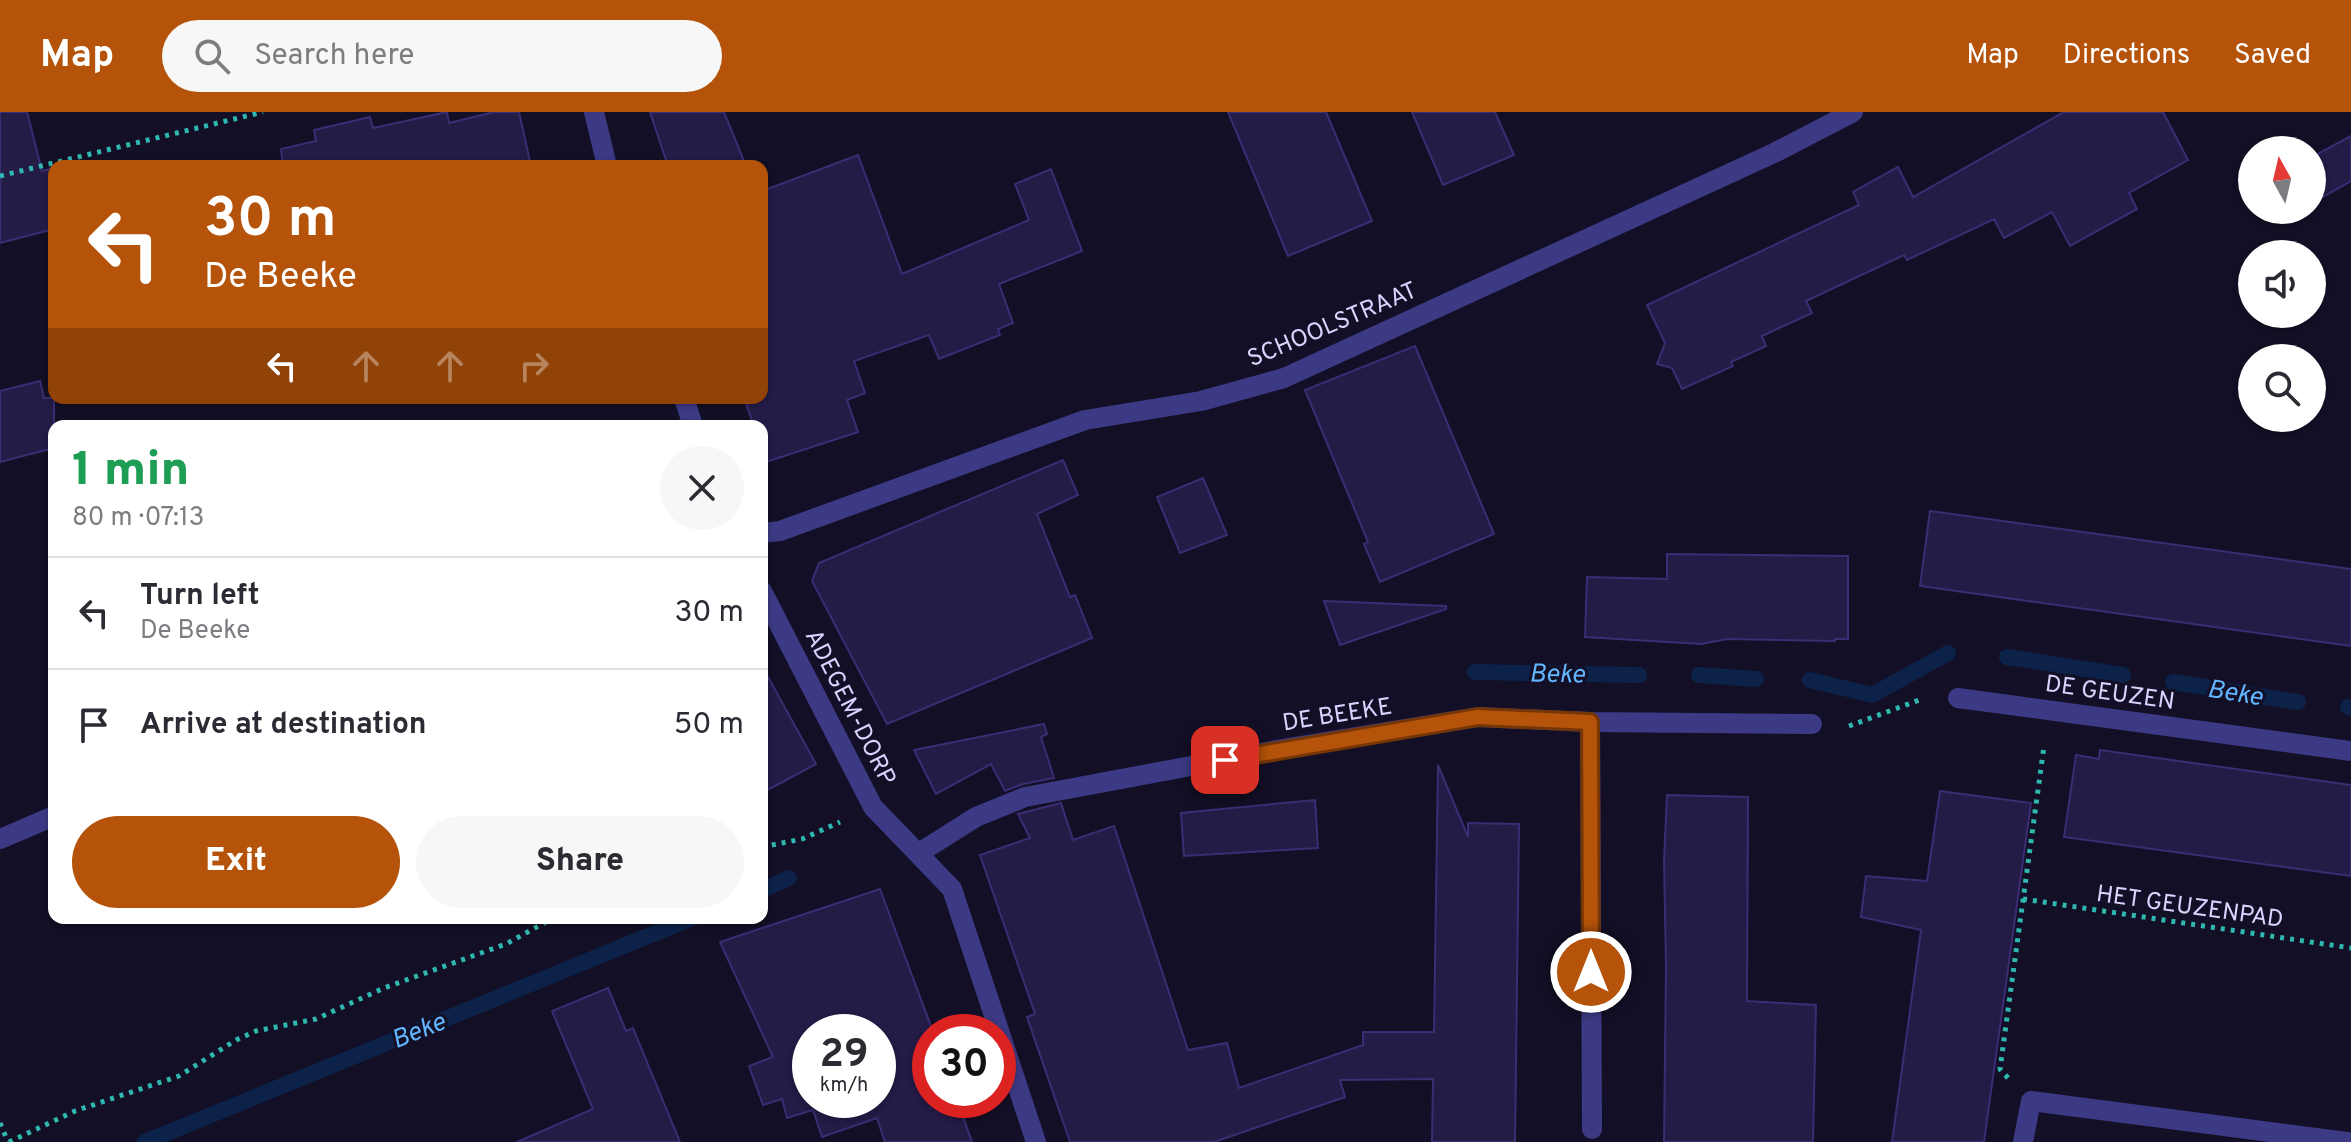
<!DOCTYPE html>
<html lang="en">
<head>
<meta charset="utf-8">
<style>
	:root { --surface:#fff; --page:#f7f7f7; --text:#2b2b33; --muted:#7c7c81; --line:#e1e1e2; --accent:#b45309 }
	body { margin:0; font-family:Overpass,sans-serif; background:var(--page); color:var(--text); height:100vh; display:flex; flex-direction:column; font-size:30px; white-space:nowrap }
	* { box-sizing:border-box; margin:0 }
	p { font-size:26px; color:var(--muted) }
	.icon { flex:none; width:44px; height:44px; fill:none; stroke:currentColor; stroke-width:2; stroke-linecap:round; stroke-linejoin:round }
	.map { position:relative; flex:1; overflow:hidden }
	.side { position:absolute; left:48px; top:308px; width:720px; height:504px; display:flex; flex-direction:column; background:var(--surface); border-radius:16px; box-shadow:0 2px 6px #0004 }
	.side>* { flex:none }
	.top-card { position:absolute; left:48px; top:48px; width:720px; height:244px; border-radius:16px; box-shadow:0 2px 6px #0004; background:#b45309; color:#fff; overflow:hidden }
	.needle { width:52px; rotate:352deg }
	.fabs { position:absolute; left:2238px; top:24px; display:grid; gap:16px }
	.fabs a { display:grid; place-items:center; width:88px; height:88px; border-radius:50%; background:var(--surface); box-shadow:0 2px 6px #0004; font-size:40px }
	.speed { position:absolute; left:792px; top:902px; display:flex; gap:16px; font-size:40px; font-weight:700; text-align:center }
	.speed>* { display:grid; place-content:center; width:104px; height:104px; border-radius:50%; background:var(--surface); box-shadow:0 2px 6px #0004; line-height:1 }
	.speed small { font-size:20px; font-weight:400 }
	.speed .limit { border:12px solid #d22; background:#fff; color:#111 }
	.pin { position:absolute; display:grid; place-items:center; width:68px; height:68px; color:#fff; margin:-34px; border-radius:16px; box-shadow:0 4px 12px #0006 }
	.me { position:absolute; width:88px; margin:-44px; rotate:0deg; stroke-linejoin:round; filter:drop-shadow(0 0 6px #0008) }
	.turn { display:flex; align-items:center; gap:28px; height:168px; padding:0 24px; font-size:36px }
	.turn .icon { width:104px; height:104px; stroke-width:2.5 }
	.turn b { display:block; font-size:56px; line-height:68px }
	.lanes { display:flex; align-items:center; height:76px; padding:0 24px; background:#0003; justify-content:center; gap:40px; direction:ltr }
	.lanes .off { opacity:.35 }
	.round { display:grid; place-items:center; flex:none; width:84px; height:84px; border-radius:42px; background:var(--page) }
	.head { display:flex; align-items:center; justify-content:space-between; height:136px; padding:0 24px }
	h1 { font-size:48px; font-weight:800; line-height:60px; color:#1e9e55 }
	.primary-button { display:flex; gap:16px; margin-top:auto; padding:16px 24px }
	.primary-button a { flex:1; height:92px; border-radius:48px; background:var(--accent); color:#fff; font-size:32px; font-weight:800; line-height:92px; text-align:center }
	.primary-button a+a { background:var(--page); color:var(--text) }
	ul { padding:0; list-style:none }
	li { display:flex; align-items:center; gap:24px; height:112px; padding:0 24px; border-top:2px solid var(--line) }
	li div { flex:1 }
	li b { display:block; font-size:30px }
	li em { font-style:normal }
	header { display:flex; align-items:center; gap:48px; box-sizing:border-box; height:112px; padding:0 40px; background:var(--accent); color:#fff }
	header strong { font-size:38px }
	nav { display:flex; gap:44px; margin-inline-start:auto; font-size:28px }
	.search { width:560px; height:72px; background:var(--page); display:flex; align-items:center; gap:20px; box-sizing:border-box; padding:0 28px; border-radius:44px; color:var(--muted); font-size:30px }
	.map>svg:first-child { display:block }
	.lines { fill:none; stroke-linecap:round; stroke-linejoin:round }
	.stream { stroke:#0c2248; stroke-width:16 }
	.building { fill:#241b47; stroke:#3b2d73; stroke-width:2; fill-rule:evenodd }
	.path { stroke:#2fb8b0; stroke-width:5; stroke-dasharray:4 6; stroke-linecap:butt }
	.minor { stroke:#3d3a85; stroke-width:20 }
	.route-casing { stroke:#753606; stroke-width:20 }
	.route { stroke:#b45309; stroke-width:14 }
	.labels { text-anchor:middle; stroke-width:6; stroke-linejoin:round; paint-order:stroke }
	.street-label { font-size:24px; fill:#d9d4ff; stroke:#130f26 }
	.water-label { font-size:26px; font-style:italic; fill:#62b6ff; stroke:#130f26 }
</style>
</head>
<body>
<header>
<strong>Map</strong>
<div class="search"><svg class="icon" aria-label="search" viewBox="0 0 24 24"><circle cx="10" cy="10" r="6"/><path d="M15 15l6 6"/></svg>Search here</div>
<nav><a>Map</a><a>Directions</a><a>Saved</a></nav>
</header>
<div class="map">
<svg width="2351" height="1030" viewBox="0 0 2351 1030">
	<rect width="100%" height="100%" fill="#130f26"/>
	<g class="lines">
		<!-- stream -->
		<g class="stream">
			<polyline points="2007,545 2123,563"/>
			<polyline points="1475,560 1639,563"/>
			<polyline points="1699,563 1756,567"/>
			<polyline points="1810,568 1872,583 1948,541"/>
			<polyline points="2173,570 2298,590"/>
			<polyline points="2348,595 2351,596"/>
			<polyline points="762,778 789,766"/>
			<polyline points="145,1030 692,806"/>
		</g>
	</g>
	<!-- building -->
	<g class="building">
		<polygon points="0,0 27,0 42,59 54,56 54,117 0,131"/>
		<polygon points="447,0 449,11 494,0 519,0 531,54 283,54 281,37 316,29 314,18 370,5 373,16"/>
		<polygon points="650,0 724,0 746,54 668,54"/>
		<polygon points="1228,0 1326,0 1372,109 1288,144"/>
		<polygon points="1412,0 1495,0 1514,43 1443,73"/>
		<polygon points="2064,0 2163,0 2188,48 2129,81 2137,97 2070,134 2052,100 2004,126 1994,107 1907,148 1904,143 1806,189 1812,201 1762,224 1766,234 1731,250 1733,254 1682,277 1672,256 1657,252 1665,231 1647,193 1859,93 1853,80 1898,55 1913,85"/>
		<polygon points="2351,24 2351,69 2312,91 2312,45"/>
		<polygon points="858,43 902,162 1029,108 1015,72 1051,57 1082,139 999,172 1013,211 998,217 1000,223 939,247 929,223 854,249 865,281 847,288 858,320 766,350 762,339 762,314 754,314 744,286 762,286 762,79"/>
		<polygon points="1415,234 1494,422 1380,470 1364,432 1368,430 1305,278"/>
		<polygon points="40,269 44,286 54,286 54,336 0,350 0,279"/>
		<polygon points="1063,348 1078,383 1037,402 1070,485 1075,483 1092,526 887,612 812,469 819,451"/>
		<polygon points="1203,366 1227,423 1180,441 1157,385"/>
		<polygon points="1930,399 2351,457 2351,534 1920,474"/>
		<polygon points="1667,442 1848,444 1848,527 1835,527 1835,529 1727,527 1701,532 1585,525 1587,465 1667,467"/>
		<polygon points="1324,489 1446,494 1446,497 1340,533"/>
		<polygon points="762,554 816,652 762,681"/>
		<polygon points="1044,612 1047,622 1041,625 1054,666 1023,672 1005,679 991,652 936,682 914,638"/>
		<polygon points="2100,638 2351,673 2351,764 2064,725 2076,643 2099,647"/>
		<polygon points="1438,653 1468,725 1468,711 1519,712 1515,1030 1432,1030 1433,967 1340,968 1345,985 1214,1030 1070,1030 1027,905 1035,902 980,743 1030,726 1018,702 1061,691 1073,728 1114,714 1188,938 1227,931 1239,976 1363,933 1363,920 1434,920"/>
		<polygon points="1940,679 2031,691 1984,1030 1892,1030 1921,818 1861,805 1866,764 1927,769"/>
		<polygon points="1667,683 1748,685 1747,889 1816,893 1813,1030 1664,1030 1666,854 1664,749"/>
		<polygon points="1315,688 1318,736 1184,744 1181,701"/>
		<path d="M880,777l53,143h-3v68h27l15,42h-87l-8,-24 -55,19 -9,-27 -26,8 -5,-19 -19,6 -14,-39 24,-9 -53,-115zM810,920h68v68h-68z"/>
		<polygon points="608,876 626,919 633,916 680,1030 517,1030 593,997 552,899"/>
	</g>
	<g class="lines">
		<!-- path -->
		<g class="path">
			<polyline points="0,64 263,0"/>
			<polyline points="1849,614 1922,587"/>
			<polyline points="762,735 802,727 840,710"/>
			<polyline points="2023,787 2351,836"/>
			<polyline points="2008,966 2000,957 2044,634"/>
			<polyline points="0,1011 8,1030"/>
			<polyline points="9,1030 75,999 179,964 236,928 256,919 316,907 384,876 506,832 553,806"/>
		</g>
		<!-- minor -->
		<g class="minor">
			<polyline points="594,0 607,54"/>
			<polyline points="684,286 693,314"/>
			<polyline points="762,421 780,419 1085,308 1201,289 1284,266 1774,41 1853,0"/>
			<polyline points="762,479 873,695 952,777 1036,1030"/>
			<polyline points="1958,586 2351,639"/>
			<polyline points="1590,610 1592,1017"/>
			<polyline points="0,727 54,704"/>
			<polyline points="919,741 976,705 1025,685 1282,637 1478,605 1590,610 1812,612"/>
			<polyline points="2023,1030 2031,989 2347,1030"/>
		</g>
	</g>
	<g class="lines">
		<!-- route casing -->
		<g class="route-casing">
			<polyline id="route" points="1225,648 1478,605 1590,610 1591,860"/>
		</g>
		<!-- route -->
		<use href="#route" class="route"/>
	</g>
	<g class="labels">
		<!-- street labels -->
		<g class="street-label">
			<text transform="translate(1332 212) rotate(-23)" y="8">SCHOOLSTRAAT</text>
			<text transform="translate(2110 580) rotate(8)" y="8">DE GEUZEN</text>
			<text transform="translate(851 595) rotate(63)" y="8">ADEGEM-DORP</text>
			<text transform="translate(1337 602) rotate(-9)" y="8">DE BEEKE</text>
			<text transform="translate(2190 794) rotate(8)" y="8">HET GEUZENPAD</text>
		</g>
		<!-- water labels -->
		<g class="water-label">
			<text transform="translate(1557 561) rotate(1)" y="9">Beke</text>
			<text transform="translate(2235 580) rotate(9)" y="9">Beke</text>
			<text transform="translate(418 918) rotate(-22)" y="9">Beke</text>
		</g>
	</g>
</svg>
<div class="fabs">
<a><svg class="needle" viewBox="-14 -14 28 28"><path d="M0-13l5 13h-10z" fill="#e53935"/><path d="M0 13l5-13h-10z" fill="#7c7c81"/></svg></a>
<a><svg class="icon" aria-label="sound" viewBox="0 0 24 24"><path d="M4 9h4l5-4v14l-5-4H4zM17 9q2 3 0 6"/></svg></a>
<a><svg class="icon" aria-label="search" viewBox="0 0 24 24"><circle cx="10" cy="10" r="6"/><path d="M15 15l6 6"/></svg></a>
</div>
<div class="speed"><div>29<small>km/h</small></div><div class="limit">30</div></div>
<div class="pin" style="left:1225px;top:648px;background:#d93025"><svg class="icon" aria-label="arrive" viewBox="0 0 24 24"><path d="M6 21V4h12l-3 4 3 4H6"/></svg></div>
<svg class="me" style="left:1591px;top:860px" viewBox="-20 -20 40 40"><circle r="17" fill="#b45309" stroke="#fff" stroke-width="3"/><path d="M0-11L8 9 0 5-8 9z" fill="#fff"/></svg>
<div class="top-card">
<div class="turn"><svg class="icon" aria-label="left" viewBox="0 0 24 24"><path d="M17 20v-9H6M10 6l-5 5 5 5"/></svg><div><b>30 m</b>De Beeke</div></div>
<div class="lanes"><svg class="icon" aria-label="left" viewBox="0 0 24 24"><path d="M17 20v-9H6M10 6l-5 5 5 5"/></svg><svg class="icon off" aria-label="ahead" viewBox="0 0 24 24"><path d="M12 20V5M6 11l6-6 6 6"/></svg><svg class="icon off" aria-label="ahead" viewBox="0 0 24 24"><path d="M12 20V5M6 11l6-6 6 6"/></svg><svg class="icon off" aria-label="right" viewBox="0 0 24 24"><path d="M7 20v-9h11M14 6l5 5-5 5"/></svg></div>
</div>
<section class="side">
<div class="head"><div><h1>1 min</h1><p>80 m · 07:13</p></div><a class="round"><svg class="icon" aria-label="close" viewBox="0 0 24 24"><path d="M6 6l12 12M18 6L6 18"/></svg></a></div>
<ul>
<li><svg class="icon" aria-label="left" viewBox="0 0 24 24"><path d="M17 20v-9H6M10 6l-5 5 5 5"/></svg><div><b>Turn left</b><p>De Beeke</p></div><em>30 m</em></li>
<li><svg class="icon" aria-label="arrive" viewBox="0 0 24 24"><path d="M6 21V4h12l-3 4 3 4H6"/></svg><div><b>Arrive at destination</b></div><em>50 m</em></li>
</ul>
<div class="primary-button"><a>Exit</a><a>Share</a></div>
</section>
</div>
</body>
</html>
